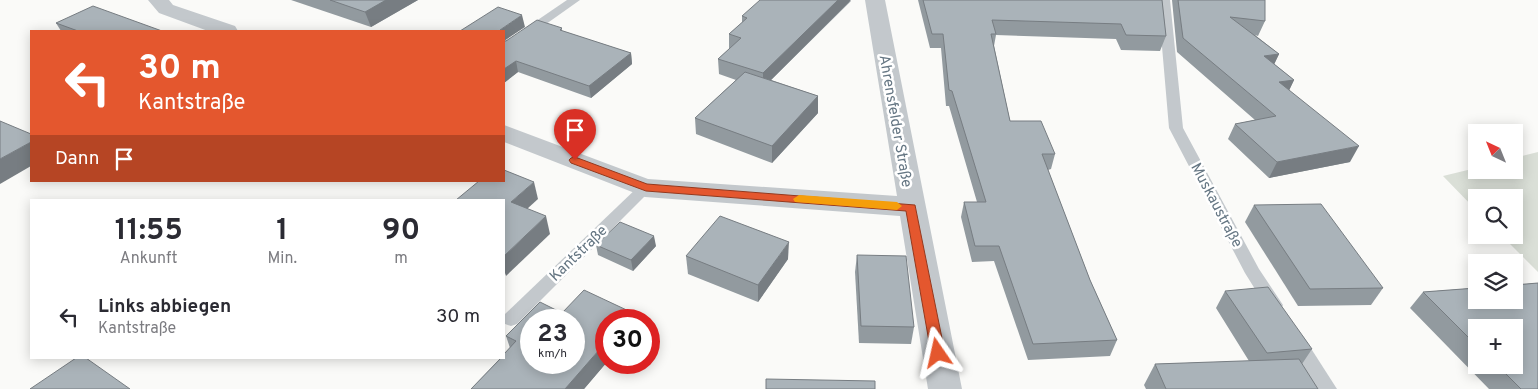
<!DOCTYPE html>
<html lang="de">
<head>
<meta charset="utf-8">
<style>
	:root { --surface:#fff; --page:#f2f2f3; --text:#2b2b33; --muted:#7c7c81 }
	body { margin:0; font-family:Overpass,sans-serif; background:var(--page); color:var(--text); height:100vh; display:flex; flex-direction:column; font-size:19px; white-space:nowrap }
	* { box-sizing:border-box; margin:0 }
	p { font-size:16px; color:var(--muted) }
	.icon { flex:none; width:28px; height:28px; fill:none; stroke:currentColor; stroke-width:2; stroke-linecap:round; stroke-linejoin:round }
	.map { position:relative; flex:1; overflow:hidden }
	.sheet { position:absolute; left:30px; top:199px; width:475px; height:160px; display:flex; flex-direction:column; background:var(--surface); border-radius:0px; box-shadow:0 2px 12px #0003 }
	.sheet>* { flex:none }
	.guide { position:absolute; left:30px; top:30px; width:475px; height:152px; border-radius:0px; box-shadow:0 2px 12px #0003; background:#e4572e; color:#fff; overflow:hidden }
	.needle { width:32px; rotate:317deg }
	.tools { position:absolute; left:1468px; top:124px; display:grid; gap:10px }
	.tools a { display:grid; place-items:center; width:55px; height:55px; border-radius:0px; background:var(--surface); box-shadow:0 2px 12px #0003; font-size:25px }
	.speed { position:absolute; left:520px; top:309px; display:flex; gap:10px; font-size:25px; font-weight:700; text-align:center }
	.speed>* { display:grid; place-content:center; width:65px; height:65px; border-radius:50%; background:var(--surface); box-shadow:0 2px 12px #0003; line-height:1 }
	.speed small { font-size:12px; font-weight:400 }
	.speed .limit { border:8px solid #d22; background:#fff; color:#111 }
	.pin { position:absolute; display:grid; place-items:center; width:42px; height:42px; color:#fff; margin:-51px -21px; border-radius:50% 50% 50% 0; rotate:-45deg; box-shadow:0 0 5px #0007 }
	.pin .icon { rotate:45deg }
	.me { position:absolute; width:55px; margin:-28px; rotate:349deg; stroke-linejoin:round; filter:drop-shadow(0 0 4px #0008) }
	.turn { display:flex; align-items:center; gap:18px; height:105px; padding:0 25px; font-size:22px }
	.turn .icon { width:65px; height:65px; stroke-width:2.5 }
	.turn b { display:block; font-size:35px; line-height:42px }
	.then { display:flex; align-items:center; height:48px; padding:0 25px; background:#0003; gap:10px; font-size:19px }
	.eta { display:flex; justify-content:space-evenly; align-items:center; height:85px; text-align:center }
	.eta b { font-size:30px; font-weight:700; line-height:35px }
	ul { padding:0; list-style:none }
	li { display:flex; align-items:center; gap:15px; height:65px; padding:0 25px }
	li div { flex:1 }
	li b { display:block; font-size:19px }
	li em { font-style:normal }
	.map>svg:first-child { display:block }
	.green { fill:#dadfd7 }
	.lines { fill:none; stroke-linecap:round; stroke-linejoin:round }
	.lane { fill:#c3c8cc; fill-rule:evenodd }
	.street { fill:#c3c8cc; fill-rule:evenodd }
	.wall { fill:#929a9f; fill-rule:evenodd }
	.shaded-wall { fill:#777d82 }
	.building { fill:#aab3b9; stroke:#777d82; fill-rule:evenodd }
	.route { fill:#e4572e; stroke:#94391e }
	.slow { fill:#f59e0b }
	.labels { text-anchor:middle; stroke-width:5; stroke-linejoin:round; paint-order:stroke }
	.street-label { font-size:15px; fill:#657683; stroke:#fff }
</style>
</head>
<body>
<div class="map">
<svg width="1538" height="389" viewBox="0 0 1538 389">
	<rect width="100%" height="100%" fill="#fafaf8"/>
	<!-- green -->
	<polygon class="green" points="1538,152 1538,272 1501,235 1514,235 1514,198 1476,198 1476,210 1443,176 1476,168 1476,170 1514,170 1514,158"/>
	<g class="lines">
		<!-- lane -->
		<g class="lane">
			<polygon points="567,0 580,0 508,51 504,52 504,43"/>
			<polygon points="1158,0 1170,0 1183,128 1259,269 1283,305 1280,310 1274,312 1268,310 1245,273 1169,128"/>
			<polygon points="645,183 650,185 652,188 650,191 517,324 511,326 505,324 505,314 640,185"/>
			<polygon points="1297,334 1303,336 1337,389 1318,389 1288,341 1291,336"/>
		</g>
		<!-- street -->
		<g class="street">
			<polygon points="148,0 169,0 173,5 235,26 238,31 208,31 159,13"/>
			<polygon points="865,0 885,0 962,389 928,389 900,216 645,197 504,142 504,125 648,179 897,196"/>
		</g>
	</g>
	<!-- wall -->
	<g class="wall">
		<polygon points="291,0 418,0 371,27"/>
		<polygon points="918,0 1162,0 1166,36 1160,51 1121,50 1116,39 996,35 994,46 1010,121 1055,154 1051,169 1048,170 1090,280 1117,340 1110,356 1028,360 994,261 972,262 961,217 964,202 977,202 949,106 946,106 941,48 930,48"/>
		<polygon points="1172,0 1265,0 1265,21 1258,36 1255,35 1279,54 1274,64 1294,80 1289,90 1350,162 1269,178 1228,139 1235,124 1255,120 1177,52"/>
		<polygon points="851,1 771,80 818,96 818,113 772,163 696,134 695,118 736,80 719,74 718,59 729,49 729,34 742,23 742,16"/>
		<polygon points="56,23 162,31 61,31"/>
		<polygon points="562,28 562,31 631,53 632,64 591,98 518,72 504,83 504,41"/>
		<polygon points="1254,205 1383,288 1371,305 1298,306 1245,222"/>
		<polygon points="596,245 656,246 633,271 598,255"/>
		<polygon points="857,255 914,327 911,344 859,343 855,272"/>
		<polygon points="686,256 788,259 758,302 688,274"/>
		<path d="M1538,283v106h-49l-79,-81 13,-16 53,-4v12h38v-15zM1476,328h38v37h-38z"/>
		<polygon points="1225,291 1312,349 1302,364 1318,389 1146,389 1144,385 1155,364 1249,361 1216,308"/>
		<polygon points="506,336 606,362 607,362 584,389 471,389 510,348"/>
	</g>
	<!-- shaded-wall -->
	<g class="shaded-wall">
		<polygon points="386,0 418,0 371,27 365,12"/>
		<polygon points="838,0 851,0 763,88 763,73"/>
		<polygon points="522,15 525,27 504,41 504,31 500,31 500,30"/>
		<polygon points="631,53 632,64 591,98 589,86"/>
		<polygon points="1279,54 1272,69 1264,56"/>
		<polygon points="516,61 518,72 504,83 504,69"/>
		<polygon points="1294,80 1287,95 1279,82"/>
		<polygon points="818,96 818,113 772,163 772,146"/>
		<polygon points="31,142 31,166 0,184 0,159"/>
		<polygon points="1359,146 1350,162 1269,178 1277,162"/>
		<polygon points="534,182 538,199 516,219 511,202"/>
		<polygon points="546,216 550,234 506,276 504,270 504,256"/>
		<polygon points="654,236 656,246 633,271 631,260"/>
		<polygon points="789,242 788,259 758,302 758,285"/>
		<polygon points="633,313 634,320 626,320"/>
		<polygon points="606,342 606,362 607,362 584,389 565,389"/>
	</g>
	<!-- building -->
	<g class="building">
		<polygon points="330,0 386,0 365,12"/>
		<polygon points="760,0 838,0 763,73 718,59 741,38 729,34 747,18 742,16"/>
		<polygon points="923,0 1162,0 1166,36 1126,35 1121,24 992,20 996,34 991,34 1010,121 1041,121 1055,154 1042,154 1090,280 1117,340 1033,344 999,246 975,246 964,202 986,202 952,91 949,90 943,34 932,34"/>
		<polygon points="1178,0 1265,0 1265,21 1230,17 1279,54 1264,56 1294,80 1279,82 1359,146 1277,162 1235,124 1276,116 1183,38"/>
		<polygon points="93,6 162,31 78,31 56,23"/>
		<polygon points="498,7 522,15 500,30 500,31 460,31"/>
		<polygon points="537,20 562,28 560,30 631,53 589,86 516,61 504,69 504,41 506,41"/>
		<polygon points="745,72 818,96 772,146 695,118"/>
		<polygon points="0,121 31,134 31,142 0,159"/>
		<polygon points="504,170 534,182 511,202 546,216 504,256 504,200 456,200 479,181 504,181"/>
		<polygon points="1321,204 1383,288 1310,289 1254,205"/>
		<polygon points="720,216 789,242 758,285 686,256"/>
		<polygon points="620,222 654,236 631,260 596,245"/>
		<polygon points="857,255 906,256 914,327 861,326"/>
		<polygon points="1538,283 1538,389 1521,389 1497,365 1514,365 1514,328 1476,328 1476,345 1423,292 1476,288 1476,300 1514,300 1514,285"/>
		<polygon points="1268,287 1312,349 1267,353 1225,291"/>
		<path d="M584,290l49,23 -7,7h-20v22l-41,47h-94l30,-31h3v-4l12,-13 -10,-5 34,-34 22,11zM531,320h43v42h-43z"/>
		<polygon points="76,358 86,358 130,389 30,389"/>
		<polygon points="1299,359 1318,389 1166,389 1155,364"/>
		<polygon points="766,379 875,381 875,389 766,389"/>
	</g>
	<!-- route -->
	<polygon class="route" points="575,157 647,184 915,205 945,353 943,357 938,358 933,357 931,353 906,211 646,191 571,163 569,160 571,158"/>
	<!-- slow -->
	<polygon class="slow" points="799,195 897,202 902,206 897,210 795,202 793,199"/>
	<g class="labels">
		<!-- street labels -->
		<g class="street-label">
			<text transform="translate(896 121) rotate(80)" y="5">Ahrensfelder Straße</text>
			<text transform="translate(1217 205) rotate(62)" y="5">Muskaustraße</text>
			<text transform="translate(578 253) rotate(-44)" y="5">Kantstraße</text>
		</g>
	</g>
</svg>
<div class="tools">
<a><svg class="needle" viewBox="-14 -14 28 28"><path d="M0-13l5 13h-10z" fill="#e53935"/><path d="M0 13l5-13h-10z" fill="#7c7c81"/></svg></a>
<a><svg class="icon" aria-label="search" viewBox="0 0 24 24"><circle cx="10" cy="10" r="6"/><path d="M15 15l6 6"/></svg></a>
<a><svg class="icon" aria-label="layers" viewBox="0 0 24 24"><path d="M12 4l9 5-9 5-9-5zM3 14l9 5 9-5"/></svg></a>
<a>+</a>
</div>
<div class="speed"><div>23<small>km/h</small></div><div class="limit">30</div></div>
<div class="pin" style="left:575px;top:160px;background:#d93025"><svg class="icon" aria-label="arrive" viewBox="0 0 24 24"><path d="M6 21V4h12l-3 4 3 4H6"/></svg></div>
<svg class="me" style="left:938px;top:353px" viewBox="-20 -20 40 40"><path d="M0-17L14 15 0 8-14 15z" fill="#e4572e" stroke="#fff" stroke-width="4"/></svg>
<div class="guide">
<div class="turn"><svg class="icon" aria-label="left" viewBox="0 0 24 24"><path d="M17 20v-9H6M10 6l-5 5 5 5"/></svg><div><b>30 m</b>Kantstraße</div></div>
<div class="then">Dann<svg class="icon" aria-label="arrive" viewBox="0 0 24 24"><path d="M6 21V4h12l-3 4 3 4H6"/></svg></div>
</div>
<section class="sheet">
<div class="eta">
<div><b>11:55</b><p>Ankunft</p></div>
<div><b>1</b><p>Min.</p></div>
<div><b>90</b><p>m</p></div>
</div>
<ul>
<li><svg class="icon" aria-label="left" viewBox="0 0 24 24"><path d="M17 20v-9H6M10 6l-5 5 5 5"/></svg><div><b>Links abbiegen</b><p>Kantstraße</p></div><em>30 m</em></li>
</ul>
</section>
</div>
</body>
</html>
